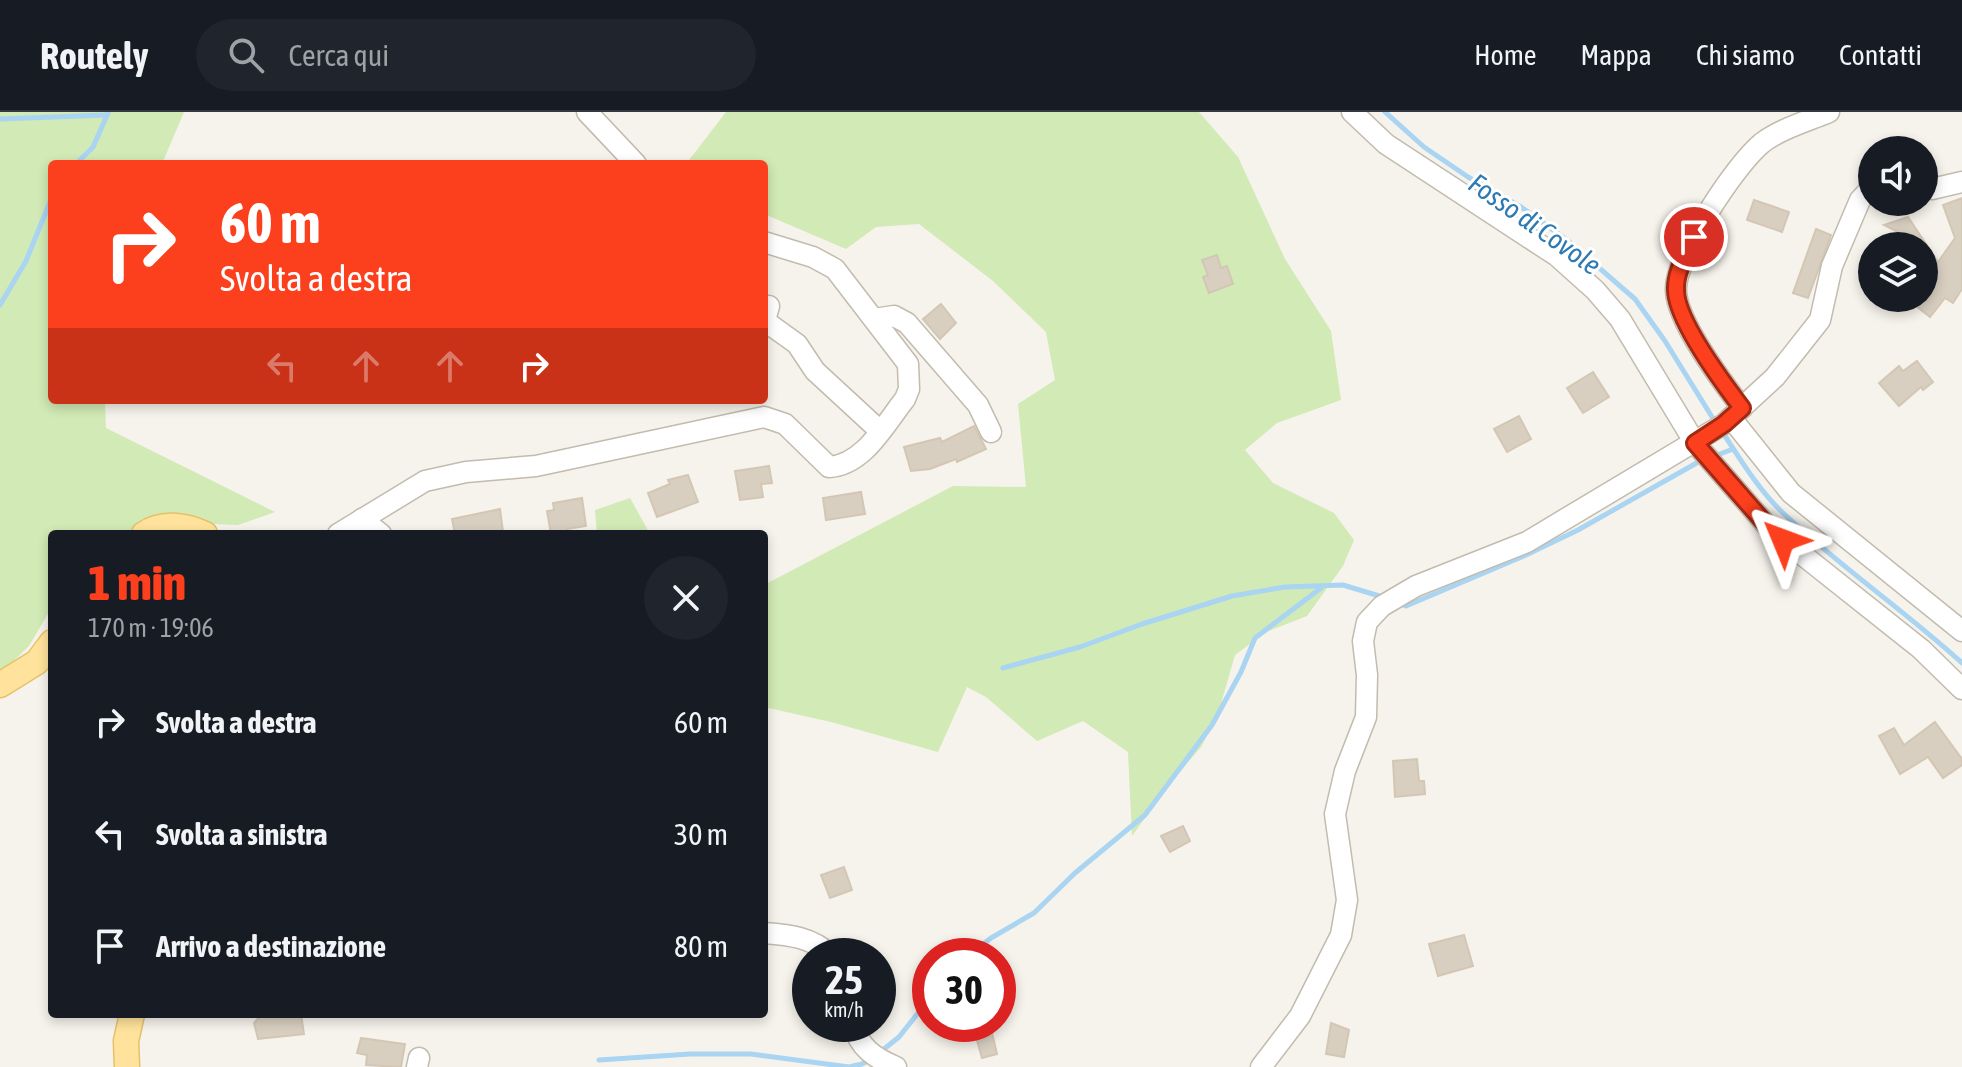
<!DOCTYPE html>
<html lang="it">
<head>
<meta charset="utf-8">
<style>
	:root { --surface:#171b24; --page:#20242c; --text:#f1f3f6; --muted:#9ea1a6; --line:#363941; --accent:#fc3f1d }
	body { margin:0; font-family:"Asap Condensed",sans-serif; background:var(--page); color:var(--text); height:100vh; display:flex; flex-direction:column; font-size:30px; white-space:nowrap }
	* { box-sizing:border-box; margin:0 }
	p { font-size:26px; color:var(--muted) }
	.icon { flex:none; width:44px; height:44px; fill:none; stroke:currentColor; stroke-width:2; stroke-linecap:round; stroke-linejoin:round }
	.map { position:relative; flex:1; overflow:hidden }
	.sheet { position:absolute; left:48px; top:418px; width:720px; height:488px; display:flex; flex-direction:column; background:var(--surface); border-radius:8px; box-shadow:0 4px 12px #0003 }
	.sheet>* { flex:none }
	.hud { position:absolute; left:48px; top:48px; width:720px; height:244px; border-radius:8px; box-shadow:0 4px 12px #0003; background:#fc3f1d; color:#fff; overflow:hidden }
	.controls { position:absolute; left:1858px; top:24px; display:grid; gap:16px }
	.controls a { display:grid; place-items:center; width:80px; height:80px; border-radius:50%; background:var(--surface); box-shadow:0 4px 12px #0003; font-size:40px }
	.speed { position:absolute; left:792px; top:826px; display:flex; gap:16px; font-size:40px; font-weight:700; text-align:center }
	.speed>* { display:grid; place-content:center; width:104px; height:104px; border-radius:50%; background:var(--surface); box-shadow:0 4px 12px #0003; line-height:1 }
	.speed small { font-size:20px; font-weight:400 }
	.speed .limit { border:12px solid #d22; background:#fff; color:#111 }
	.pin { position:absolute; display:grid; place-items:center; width:68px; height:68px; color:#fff; margin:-34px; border:4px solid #fff; border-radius:50%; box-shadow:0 2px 8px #0007 }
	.me { position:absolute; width:88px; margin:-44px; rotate:314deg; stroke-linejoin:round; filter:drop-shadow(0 0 6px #0008) }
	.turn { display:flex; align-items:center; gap:28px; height:168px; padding:0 40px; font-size:36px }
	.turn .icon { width:104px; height:104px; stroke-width:2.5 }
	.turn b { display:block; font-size:56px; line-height:68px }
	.lanes { display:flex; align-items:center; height:76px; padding:0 40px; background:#0003; justify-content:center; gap:40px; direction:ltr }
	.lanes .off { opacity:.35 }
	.round { display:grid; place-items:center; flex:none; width:84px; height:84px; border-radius:42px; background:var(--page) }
	.head { display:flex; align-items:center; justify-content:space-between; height:136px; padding:0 40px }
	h1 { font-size:48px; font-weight:800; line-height:60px; color:var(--accent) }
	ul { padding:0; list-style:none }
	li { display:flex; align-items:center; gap:24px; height:112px; padding:0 40px }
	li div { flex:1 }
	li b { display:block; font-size:30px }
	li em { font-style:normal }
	header { display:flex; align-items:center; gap:48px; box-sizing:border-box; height:112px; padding:0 40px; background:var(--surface); border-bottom:2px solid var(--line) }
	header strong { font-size:38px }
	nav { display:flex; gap:44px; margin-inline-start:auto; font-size:28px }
	.search { width:560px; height:72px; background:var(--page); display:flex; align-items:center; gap:20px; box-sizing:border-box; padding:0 28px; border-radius:44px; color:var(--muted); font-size:30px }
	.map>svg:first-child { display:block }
	.green { fill:#d2eab5 }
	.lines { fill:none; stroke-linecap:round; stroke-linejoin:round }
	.stream { stroke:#a9d4f2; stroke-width:5 }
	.building { fill:#d8cfc1; stroke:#d3c7b4; stroke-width:2 }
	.minor-casing { stroke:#c2bbae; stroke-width:23 }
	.major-casing { stroke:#e6c16a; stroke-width:27 }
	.minor { stroke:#fff; stroke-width:20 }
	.major { stroke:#ffe39c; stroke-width:24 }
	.route-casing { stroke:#a42913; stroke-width:20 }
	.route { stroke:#fc3f1d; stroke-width:14 }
	.labels { text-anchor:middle; stroke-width:6; stroke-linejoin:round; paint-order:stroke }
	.water-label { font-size:28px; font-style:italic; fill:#2e7ab2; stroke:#fff }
</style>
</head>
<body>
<header>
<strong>Routely</strong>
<div class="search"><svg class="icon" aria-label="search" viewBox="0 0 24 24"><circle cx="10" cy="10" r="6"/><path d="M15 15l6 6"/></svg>Cerca qui</div>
<nav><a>Home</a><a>Mappa</a><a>Chi siamo</a><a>Contatti</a></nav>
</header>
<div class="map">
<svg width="1962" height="955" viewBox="0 0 1962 955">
	<rect width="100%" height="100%" fill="#f6f3ec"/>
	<!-- green -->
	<g class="green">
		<polygon points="0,0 184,0 162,52 52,52 52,288 105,288 106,316 275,400 238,413 146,409 125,422 52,422 52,495 29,534 0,562"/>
		<polygon points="726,0 1199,0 1238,45 1285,147 1331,219 1341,288 1277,311 1245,338 1273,371 1334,401 1354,428 1343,454 1307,504 1266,520 1235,543 1218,602 1201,635 1169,673 1132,724 1128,640 1083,609 1037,629 986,585 967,575 938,640 831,610 764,595 764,473 953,374 1026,375 1018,292 1055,268 1046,220 993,169 919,112 876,115 846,137 764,102 764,52 686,52"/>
		<polygon points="630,386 650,422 597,422 595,398"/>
	</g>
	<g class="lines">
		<!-- stream -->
		<g class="stream">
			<polyline points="1385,0 1424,35 1468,65 1521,95 1567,128 1635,187 1665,229 1717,313"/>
			<polyline points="0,7 107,3"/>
			<polyline points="76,52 93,35 108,1"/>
			<polyline points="0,193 26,149 52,85"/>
			<path d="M1723,321c18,27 35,56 59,79 57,54 122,98 180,151"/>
			<polyline points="1712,345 1733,337"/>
			<polyline points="1399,491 1406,494 1526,443 1578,418 1702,348"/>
			<polyline points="1003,556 1080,535 1142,512 1232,484 1285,475 1343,473 1386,486"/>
			<polyline points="968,844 991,826 1034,801 1075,761 1145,703 1212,613 1241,560 1255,526 1321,476"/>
			<polyline points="879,941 899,925 930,886"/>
			<polyline points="599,948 690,942 751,942 849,955 862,952 871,947"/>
		</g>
	</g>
	<!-- building -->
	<g class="building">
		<polygon points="1962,86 1962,177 1953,191 1945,186 1930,205 1906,186 1924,186 1924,134 1896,125 1898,120 1884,113 1908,105 1938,150 1955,126 1943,93"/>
		<polygon points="1754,88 1789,100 1782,120 1747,108"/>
		<polygon points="1816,117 1831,123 1808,186 1793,181"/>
		<polygon points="1217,143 1221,156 1227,154 1233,172 1209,181 1203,165 1208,163 1202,148"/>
		<polygon points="941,192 956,211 940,227 923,207"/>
		<polygon points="1917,249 1933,270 1923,278 1921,275 1899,294 1879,271 1899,254 1903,259"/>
		<polygon points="1593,260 1609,285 1583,301 1567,276"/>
		<polygon points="1519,304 1531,327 1507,340 1494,317"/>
		<polygon points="974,314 986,337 957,350 956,347 930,357 911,359 904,335 940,326 942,330"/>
		<polygon points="769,354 772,371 761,372 763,385 740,388 735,359"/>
		<polygon points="688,363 698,390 657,405 648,381 670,372 668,368"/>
		<polygon points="861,380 865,402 826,408 823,386"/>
		<polygon points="582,386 586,414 567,417 568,422 551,422 547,399 554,398 553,391"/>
		<polygon points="500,397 503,420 455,422 452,407"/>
		<polygon points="1935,610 1962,647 1962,653 1943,666 1928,645 1900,662 1879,624 1894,616 1904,633"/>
		<polygon points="1417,647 1419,669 1424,669 1425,682 1395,685 1393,649"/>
		<polygon points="1183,714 1190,729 1170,740 1161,724"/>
		<polygon points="844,755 852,778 830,786 821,763"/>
		<polygon points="1464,823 1473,854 1438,864 1429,832"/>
		<polygon points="262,902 301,902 304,922 258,927 254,911"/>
		<polygon points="1331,911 1349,918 1344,945 1326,942"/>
		<polygon points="992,921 997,942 982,946 976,925"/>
		<polygon points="361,926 405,932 401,955 366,953 367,943 357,941"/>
	</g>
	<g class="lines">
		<!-- minor casing -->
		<g class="minor-casing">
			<g id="minor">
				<polyline points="587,0 636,52"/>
				<polyline points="1352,0 1386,32 1557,144 1595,178 1620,207 1695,331 1770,417 1921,537 1962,577"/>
				<polyline points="1924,73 1932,77 1962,70"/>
				<polyline points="769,194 765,209 797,232 815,259 879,318"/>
				<polyline points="874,207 894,204 907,211 978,293 991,320"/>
				<path d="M1742,296c-19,-25 -65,-86 -66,-117 -2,-34 59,-126 86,-148 18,-14 46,-22 67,-31"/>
				<polyline points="1731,306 1791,381 1962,519"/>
				<polyline points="362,407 381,422"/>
				<path d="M338,422l87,-53 41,-9 70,-6 228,-49 21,7 44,43c35,-2 56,-43 76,-68l4,-10 -1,-25 -73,-95 -22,-12 -49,-15"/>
				<path d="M764,821c26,2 48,4 68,23"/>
				<path d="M853,912c6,24 22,34 43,43"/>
				<polyline points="417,955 419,946"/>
				<polyline points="1261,955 1300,904 1341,823 1347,788 1335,702 1345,659 1366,605 1367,563 1363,529 1367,510 1382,494 1416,474 1527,430 1724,312 1775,265 1820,208 1832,154 1860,88 1872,75"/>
			</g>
		</g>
		<!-- major casing -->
		<g class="major-casing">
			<g id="major">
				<path d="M144,422c18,-13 42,-9 61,0"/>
				<polyline points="0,573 37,550 52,530"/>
				<polyline points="127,955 126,929 132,902"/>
			</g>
		</g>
		<!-- minor -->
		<use href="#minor" class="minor"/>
		<!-- major -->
		<use href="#major" class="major"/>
	</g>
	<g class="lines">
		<!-- route casing -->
		<g class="route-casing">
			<path id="route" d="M1694,125c-7,16 -19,35 -18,53 0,30 47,93 66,118l-18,16 -29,19 75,86 13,11"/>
		</g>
		<!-- route -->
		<use href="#route" class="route"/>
	</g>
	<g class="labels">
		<!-- water labels -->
		<g class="water-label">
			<text transform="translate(1535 112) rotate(35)" y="10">Fosso di Covole</text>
		</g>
	</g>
</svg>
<div class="controls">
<a><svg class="icon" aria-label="sound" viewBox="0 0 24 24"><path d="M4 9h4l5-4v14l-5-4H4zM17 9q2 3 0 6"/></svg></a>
<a><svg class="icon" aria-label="layers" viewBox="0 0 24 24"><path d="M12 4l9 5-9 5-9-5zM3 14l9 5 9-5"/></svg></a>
</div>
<div class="speed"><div>25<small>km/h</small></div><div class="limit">30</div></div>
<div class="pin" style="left:1694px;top:125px;background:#d93025"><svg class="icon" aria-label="arrive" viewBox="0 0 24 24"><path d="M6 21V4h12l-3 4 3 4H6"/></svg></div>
<svg class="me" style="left:1783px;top:428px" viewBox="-20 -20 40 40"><path d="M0-17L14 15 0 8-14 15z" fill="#fc3f1d" stroke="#fff" stroke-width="4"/></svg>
<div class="hud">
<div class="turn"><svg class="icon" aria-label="right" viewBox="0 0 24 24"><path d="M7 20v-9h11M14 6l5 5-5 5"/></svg><div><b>60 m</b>Svolta a destra</div></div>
<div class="lanes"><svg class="icon off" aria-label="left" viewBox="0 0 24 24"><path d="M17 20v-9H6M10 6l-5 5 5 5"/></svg><svg class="icon off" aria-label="ahead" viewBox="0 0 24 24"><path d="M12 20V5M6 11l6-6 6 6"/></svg><svg class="icon off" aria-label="ahead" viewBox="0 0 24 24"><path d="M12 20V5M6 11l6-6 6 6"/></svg><svg class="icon" aria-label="right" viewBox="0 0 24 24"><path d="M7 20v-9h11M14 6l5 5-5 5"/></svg></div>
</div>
<section class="sheet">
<div class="head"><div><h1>1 min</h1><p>170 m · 19:06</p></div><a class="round"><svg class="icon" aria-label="close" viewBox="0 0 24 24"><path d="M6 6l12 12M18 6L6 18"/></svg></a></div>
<ul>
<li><svg class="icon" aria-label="right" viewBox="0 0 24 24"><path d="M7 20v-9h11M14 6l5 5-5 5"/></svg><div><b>Svolta a destra</b></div><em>60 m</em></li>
<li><svg class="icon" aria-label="left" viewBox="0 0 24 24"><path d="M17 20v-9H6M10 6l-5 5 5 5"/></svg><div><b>Svolta a sinistra</b></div><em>30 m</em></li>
<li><svg class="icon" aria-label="arrive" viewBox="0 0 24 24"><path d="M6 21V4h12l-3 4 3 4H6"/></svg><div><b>Arrivo a destinazione</b></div><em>80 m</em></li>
</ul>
</section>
</div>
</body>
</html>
